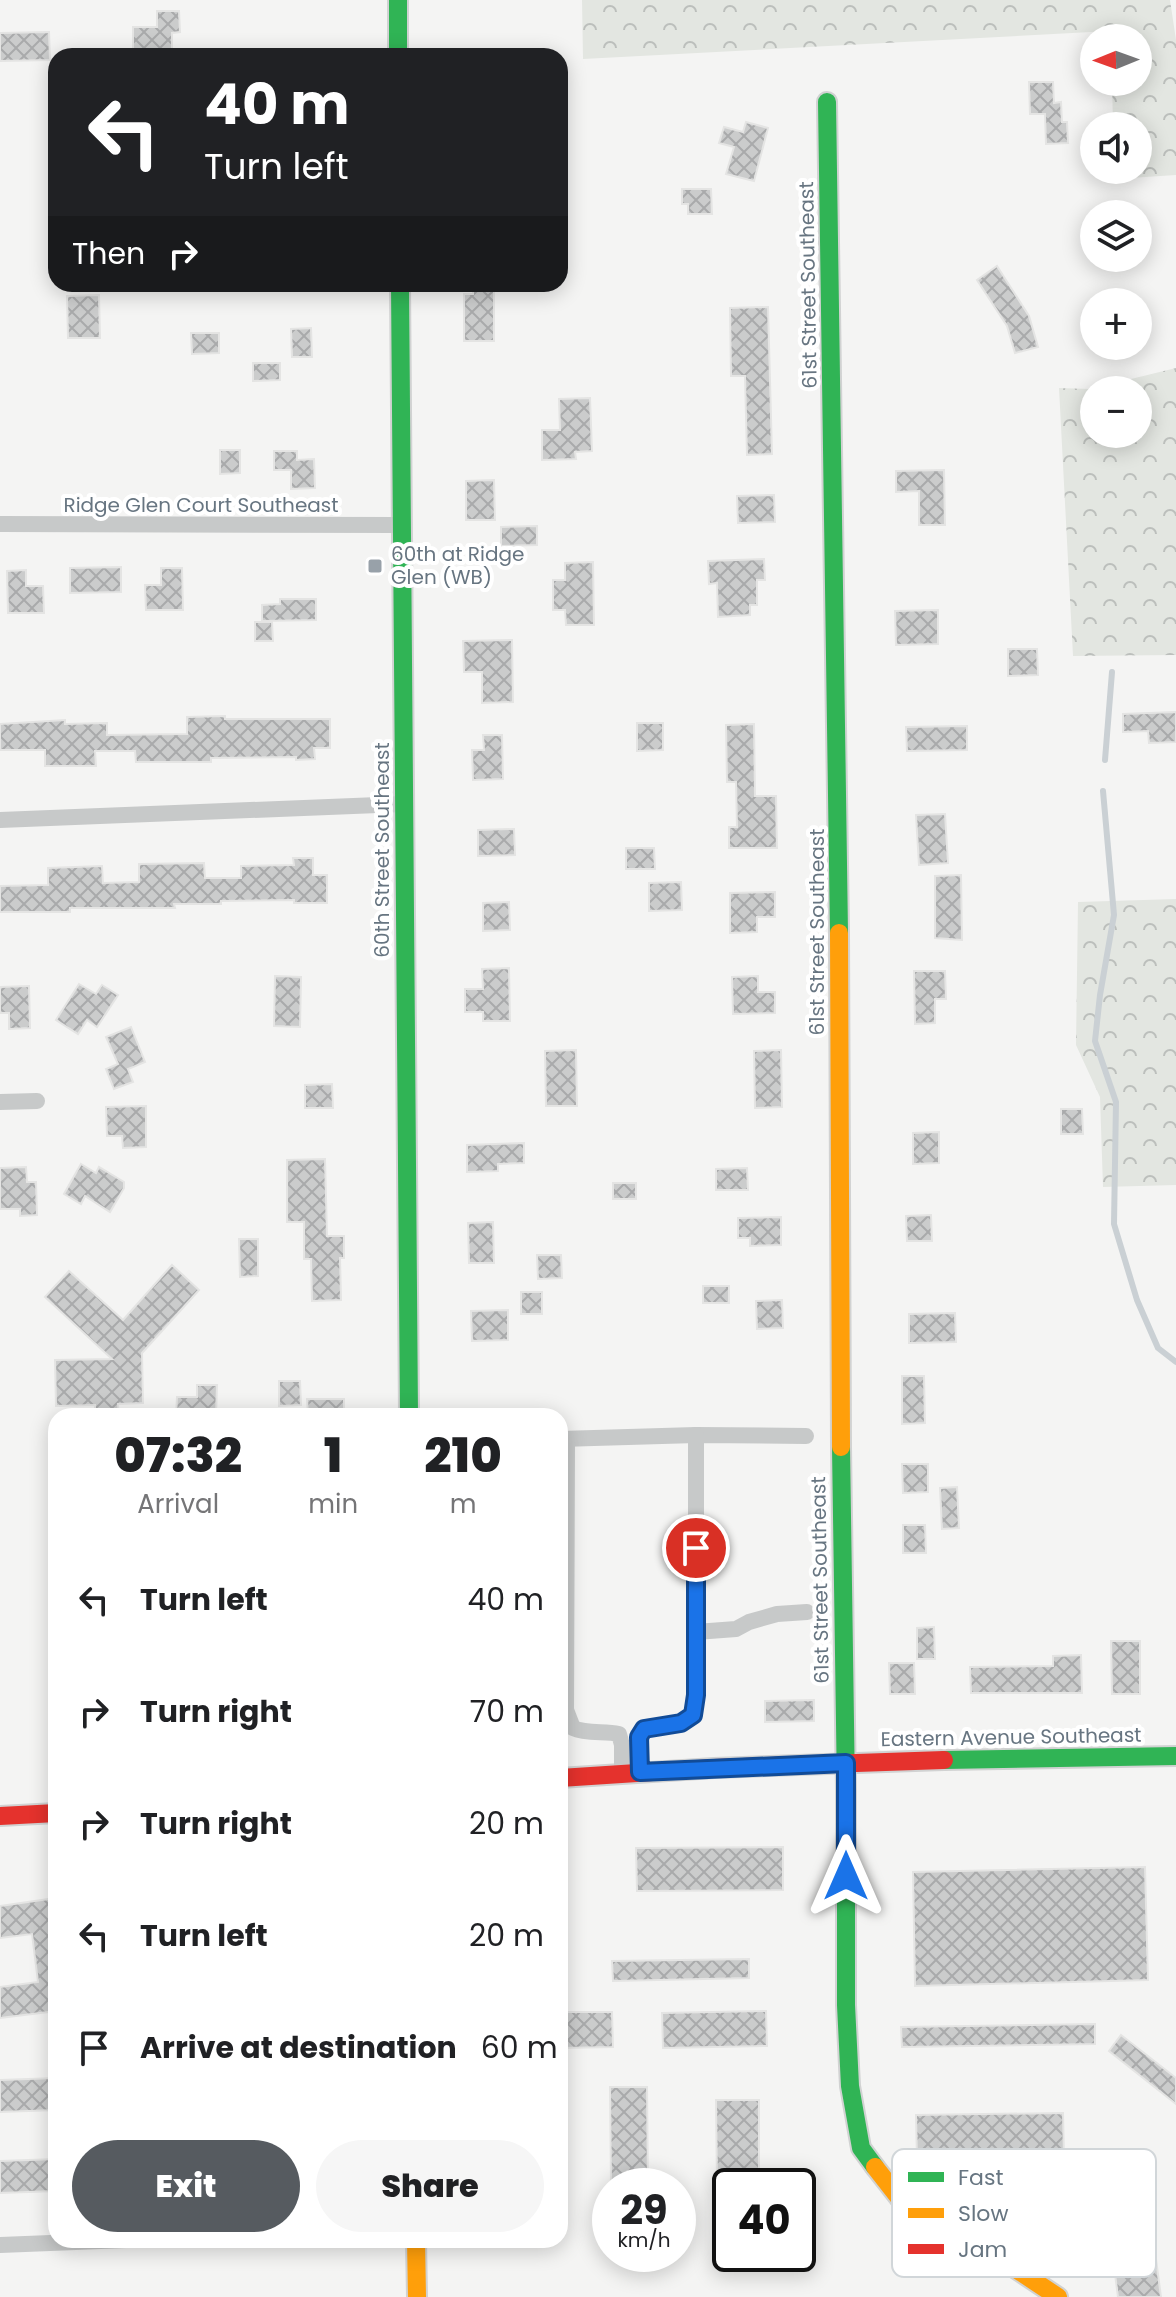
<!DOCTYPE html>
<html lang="en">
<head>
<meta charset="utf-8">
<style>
	:root { --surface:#fff; --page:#f6f6f6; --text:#202124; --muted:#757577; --accent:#565b60 }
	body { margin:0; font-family:Poppins,sans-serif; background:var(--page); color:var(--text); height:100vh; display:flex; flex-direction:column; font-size:30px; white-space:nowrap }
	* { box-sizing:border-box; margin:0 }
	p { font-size:26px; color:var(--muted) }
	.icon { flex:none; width:44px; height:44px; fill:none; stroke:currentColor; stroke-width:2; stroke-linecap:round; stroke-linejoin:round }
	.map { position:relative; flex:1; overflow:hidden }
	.panel { position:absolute; left:48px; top:1408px; width:520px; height:840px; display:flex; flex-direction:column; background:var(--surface); border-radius:24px; box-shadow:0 4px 20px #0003 }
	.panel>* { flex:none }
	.guide { position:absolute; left:48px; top:48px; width:520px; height:244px; border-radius:24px; box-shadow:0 4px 20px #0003; background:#202124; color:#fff; overflow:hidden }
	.needle { width:52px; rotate:269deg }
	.tools { position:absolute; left:1080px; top:24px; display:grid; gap:16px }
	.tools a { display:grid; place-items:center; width:72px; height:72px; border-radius:50%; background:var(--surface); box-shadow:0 4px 20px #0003; font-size:40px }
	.speed { position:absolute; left:592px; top:2168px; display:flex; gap:16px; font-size:40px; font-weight:700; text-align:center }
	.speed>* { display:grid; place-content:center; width:104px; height:104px; border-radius:50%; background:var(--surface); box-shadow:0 4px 20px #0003; line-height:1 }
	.speed small { font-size:20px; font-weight:400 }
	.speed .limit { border:4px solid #111; border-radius:12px; background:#fff; color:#111 }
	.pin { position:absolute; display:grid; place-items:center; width:68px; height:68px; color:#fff; margin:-34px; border:4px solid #fff; border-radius:50%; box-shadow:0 2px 8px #0007 }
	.me { position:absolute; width:88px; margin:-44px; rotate:0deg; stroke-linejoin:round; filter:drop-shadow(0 0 6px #0008) }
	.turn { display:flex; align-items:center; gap:28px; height:168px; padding:0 24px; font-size:36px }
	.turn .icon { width:104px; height:104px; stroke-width:2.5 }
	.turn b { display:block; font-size:56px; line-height:68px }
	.then { display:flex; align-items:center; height:76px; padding:0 24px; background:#0003; gap:16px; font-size:30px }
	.eta { display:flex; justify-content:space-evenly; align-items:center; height:136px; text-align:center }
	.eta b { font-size:48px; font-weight:800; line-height:56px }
	.primary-button { display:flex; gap:16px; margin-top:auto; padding:16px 24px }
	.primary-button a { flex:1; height:92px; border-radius:48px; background:var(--accent); color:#fff; font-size:32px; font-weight:800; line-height:92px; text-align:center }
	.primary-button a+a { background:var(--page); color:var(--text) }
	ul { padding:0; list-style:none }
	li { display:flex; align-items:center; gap:24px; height:112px; padding:0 24px }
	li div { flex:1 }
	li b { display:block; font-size:30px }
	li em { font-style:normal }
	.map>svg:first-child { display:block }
	.forest { fill:url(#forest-crowns); fill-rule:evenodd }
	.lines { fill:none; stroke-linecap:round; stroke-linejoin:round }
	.stream { stroke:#cad0d4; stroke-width:6 }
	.building { fill:url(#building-cross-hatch); stroke:#e4e4e3; stroke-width:2 }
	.fast-casing { stroke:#d1d2d2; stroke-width:22 }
	.slow-casing { stroke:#d1d2d2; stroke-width:22 }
	.jam-casing { stroke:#d1d2d2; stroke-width:22 }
	.street { stroke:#c7c9c9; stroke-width:16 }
	.fast { stroke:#30b455; stroke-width:18 }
	.slow { stroke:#ff9f0a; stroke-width:18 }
	.jam { stroke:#e5322d; stroke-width:18 }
	.route-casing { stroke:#114b97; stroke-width:20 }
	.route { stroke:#1a73e8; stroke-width:14 }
	.poi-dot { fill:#98a1a9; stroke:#fff; stroke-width:3 }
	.labels { text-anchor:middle; stroke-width:8; stroke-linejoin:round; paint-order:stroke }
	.street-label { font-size:20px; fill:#677581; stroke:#fff }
	.poi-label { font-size:20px; fill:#677581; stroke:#fff; text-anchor:start }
	.key { fill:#fff; stroke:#d1d6d9; stroke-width:2 }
	.key-label { font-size:22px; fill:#677581 }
</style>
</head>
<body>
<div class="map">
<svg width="1176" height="2297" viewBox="0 0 1176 2297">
	<defs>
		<pattern id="forest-crowns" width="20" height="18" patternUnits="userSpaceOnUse" patternTransform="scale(2)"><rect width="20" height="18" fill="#e3e6e1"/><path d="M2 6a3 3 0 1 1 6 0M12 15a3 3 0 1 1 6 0" fill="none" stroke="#bcbfbc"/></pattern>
		<pattern id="building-cross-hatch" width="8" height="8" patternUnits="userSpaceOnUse" patternTransform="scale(2)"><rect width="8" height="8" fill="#cbcccc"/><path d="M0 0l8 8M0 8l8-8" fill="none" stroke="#a9aaab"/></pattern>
	</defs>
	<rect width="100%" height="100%" fill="#f4f4f3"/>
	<!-- forest -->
	<g class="forest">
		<polygon points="582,0 1170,0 1176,40 1176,175 1115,179 1114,170 1138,170 1138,126 1113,126 1112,82 1138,82 1138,38 1110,38 1110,31 583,59"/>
		<path d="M1176,368v287l-103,1 -14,-268 31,1zM1094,390h44v44h-44z"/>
		<polygon points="1176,899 1176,1185 1103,1187 1100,1097 1076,1045 1078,902"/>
	</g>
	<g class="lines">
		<!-- stream -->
		<g class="stream">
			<polyline points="1105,760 1112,672"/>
			<polyline points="1103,791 1114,915 1100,995 1095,1041 1116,1102 1114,1224 1137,1300 1158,1348 1176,1362"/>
		</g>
	</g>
	<!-- building -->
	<g class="building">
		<polygon points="157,11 179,11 180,32 172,33 172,52 133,53 133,27 157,27"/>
		<polygon points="49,32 50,60 0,61 0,33"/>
		<polygon points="1029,82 1053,82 1054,103 1061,102 1062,122 1067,122 1068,143 1046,144 1045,114 1030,114"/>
		<polygon points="746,122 768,128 754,181 726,174 734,147 719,143 724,127 743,132"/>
		<polygon points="682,189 711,189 712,214 688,214 688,204 682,204"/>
		<polygon points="997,266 1029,316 1038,347 1015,353 1007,326 977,280"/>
		<polygon points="473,284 494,284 494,341 464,341 464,294 473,294"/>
		<polygon points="99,295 100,338 68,338 67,296"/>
		<polygon points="768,307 772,454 747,455 745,376 731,376 730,308"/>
		<polygon points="311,328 312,357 292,357 291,329"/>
		<polygon points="191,333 219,333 219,353 192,354"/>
		<polygon points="253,363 280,363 280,380 253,381"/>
		<polygon points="590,398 592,451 575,452 576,459 542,460 542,430 560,430 559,399"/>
		<polygon points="220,450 240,450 240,473 220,474"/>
		<polygon points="274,451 297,451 297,460 314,459 315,488 291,489 291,470 274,470"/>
		<polygon points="944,470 945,525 919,525 919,491 896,492 896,471"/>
		<polygon points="494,480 495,520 466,520 466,481"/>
		<polygon points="774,495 775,522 738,523 737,496"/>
		<polygon points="537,526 537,545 501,546 501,527"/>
		<polygon points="764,559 765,580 757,580 757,605 750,605 750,615 718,617 717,583 709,584 708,561"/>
		<polygon points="593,562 594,625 566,625 565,610 553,610 553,580 565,580 565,563"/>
		<polygon points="121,567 121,592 70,593 70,568"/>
		<polygon points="161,568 182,568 183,610 146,610 145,585 161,585"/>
		<polygon points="26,570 26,586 43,586 44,613 8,613 7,571"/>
		<polygon points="280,599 316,599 316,620 262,621 262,605 280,604"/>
		<polygon points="938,610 938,644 896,645 895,611"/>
		<polygon points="255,622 272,622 273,641 255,641"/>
		<polygon points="512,640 513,702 482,703 482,672 464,672 463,641"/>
		<polygon points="1008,649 1037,649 1038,675 1008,676"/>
		<polygon points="1176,712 1176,742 1149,743 1148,731 1123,732 1123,714"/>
		<polygon points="225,716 225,719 330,719 330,748 314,748 315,759 296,760 296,757 211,758 211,762 136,762 135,751 95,751 96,766 45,766 45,750 0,750 0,724 65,720 65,724 107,723 107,735 187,734 187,717"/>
		<polygon points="637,723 663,723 663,750 637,751"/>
		<polygon points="754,724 755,796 776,796 777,848 729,848 729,827 737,827 736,782 727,782 726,725"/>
		<polygon points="967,726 967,750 907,751 906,727"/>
		<polygon points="483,735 502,735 503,779 473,780 472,750 484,750"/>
		<polygon points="945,814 948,863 919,865 916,815"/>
		<polygon points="514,829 515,855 478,856 478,830"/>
		<polygon points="626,848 654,848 655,869 626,869"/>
		<polygon points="293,858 313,858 313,875 327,875 327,903 294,903 294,900 221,901 221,904 174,904 175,908 70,908 70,912 0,912 0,886 48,885 48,868 102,866 103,883 139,882 139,864 204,863 205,878 241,878 241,866 294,865"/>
		<polygon points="961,875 962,940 935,938 935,876"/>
		<polygon points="681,882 682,910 649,911 649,883"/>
		<polygon points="775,892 775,917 757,917 757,932 730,933 730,893"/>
		<polygon points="509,902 510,930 483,931 483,903"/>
		<polygon points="509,968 510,1021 483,1021 483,1012 465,1012 465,989 483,989 482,969"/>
		<polygon points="914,971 945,971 946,999 935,999 935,1023 915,1024"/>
		<polygon points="275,976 301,977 300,1027 274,1026"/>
		<polygon points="758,976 758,992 775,992 775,1013 733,1014 732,977"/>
		<polygon points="79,984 96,994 102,985 118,995 97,1027 87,1020 78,1034 56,1020"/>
		<polygon points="29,986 30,1028 9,1029 9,1013 0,1013 0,987"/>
		<polygon points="131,1027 145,1062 128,1069 133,1082 114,1089 106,1069 118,1064 106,1037"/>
		<polygon points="576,1050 577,1106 546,1106 545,1051"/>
		<polygon points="781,1050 782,1107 755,1108 754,1051"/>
		<polygon points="332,1084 333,1108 305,1108 305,1085"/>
		<polygon points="146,1106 146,1147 123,1148 122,1136 107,1136 106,1107"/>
		<polygon points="1061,1109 1082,1109 1083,1134 1061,1134"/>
		<polygon points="939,1132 939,1163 913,1164 913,1133"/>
		<polygon points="524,1143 524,1163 498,1164 498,1171 467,1172 467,1145"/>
		<polygon points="325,1159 327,1236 344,1236 344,1258 340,1258 341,1300 312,1301 311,1259 304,1259 304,1222 287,1222 287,1160"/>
		<polygon points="81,1164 96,1173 99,1167 124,1182 124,1188 110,1212 85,1196 81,1204 64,1194"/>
		<polygon points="26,1167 27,1182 36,1182 37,1215 20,1216 20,1209 0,1209 0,1168"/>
		<polygon points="747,1168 748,1190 716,1190 716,1169"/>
		<rect x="613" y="1183" width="23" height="16"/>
		<polygon points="931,1215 932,1241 907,1241 906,1216"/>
		<polygon points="781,1217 781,1245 750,1246 750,1238 738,1238 738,1218"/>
		<polygon points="493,1222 494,1263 469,1263 468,1223"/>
		<polygon points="239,1239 258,1239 258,1276 240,1277"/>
		<polygon points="537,1255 561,1255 562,1278 538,1279"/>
		<polygon points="172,1265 199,1290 142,1353 143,1403 118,1404 119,1416 95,1416 95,1405 56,1406 55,1360 112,1359 45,1297 69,1271 123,1320"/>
		<rect x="703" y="1286" width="26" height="17"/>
		<rect x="521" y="1292" width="21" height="22"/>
		<polygon points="782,1300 783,1328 757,1329 756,1301"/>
		<polygon points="508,1310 508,1340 472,1341 471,1311"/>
		<polygon points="955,1313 956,1342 909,1343 909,1314"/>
		<polygon points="902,1376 924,1376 925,1423 902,1424"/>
		<polygon points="279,1381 300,1381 301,1405 279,1406"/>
		<polygon points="197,1385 217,1385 216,1416 176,1416 177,1397 197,1397"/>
		<polygon points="307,1399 344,1399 344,1416 308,1416"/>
		<polygon points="902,1464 928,1464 928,1492 903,1493"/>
		<polygon points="957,1487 959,1528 942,1529 940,1488"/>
		<polygon points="903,1525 925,1525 926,1553 903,1553"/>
		<polygon points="934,1627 935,1659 917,1659 917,1628"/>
		<polygon points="1111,1641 1140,1641 1140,1694 1112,1694"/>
		<polygon points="1081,1655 1082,1693 971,1693 970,1667 1053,1666 1053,1656"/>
		<polygon points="889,1663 914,1663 915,1694 890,1694"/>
		<polygon points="814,1700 814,1721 765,1722 765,1701"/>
		<polygon points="783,1847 783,1890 637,1891 636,1848"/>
		<polygon points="1145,1867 1148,1980 915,1986 913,1872"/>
		<polygon points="49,1899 50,1911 56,1911 56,2011 0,2018 0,1987 38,1982 32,1934 0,1938 0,1906"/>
		<polygon points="749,1959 749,1978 613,1981 612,1961"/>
		<polygon points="766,2011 767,2046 663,2048 662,2013"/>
		<polygon points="560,2012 612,2012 613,2047 560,2048"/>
		<polygon points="1095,2024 1095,2044 902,2047 901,2027"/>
		<polygon points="1121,2035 1176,2078 1176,2104 1109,2051"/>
		<polygon points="56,2078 56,2110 0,2112 0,2080"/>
		<polygon points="610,2087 647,2087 648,2186 611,2186"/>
		<polygon points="716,2100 759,2100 759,2186 717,2186"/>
		<polygon points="1063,2113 1064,2157 917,2159 916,2115"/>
		<polygon points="56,2159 56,2191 0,2193 0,2161"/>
		<polygon points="1145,2176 1161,2297 1118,2297 1103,2182"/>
	</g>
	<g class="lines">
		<!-- fast casing -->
		<g class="fast-casing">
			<g id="fast">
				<polyline points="398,0 398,56"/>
				<polyline points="827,102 839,933"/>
				<polyline points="400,284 409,1416"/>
				<polyline points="841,1447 846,1791 846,2005 850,2086 861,2148 875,2167"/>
				<polyline points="944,1760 1176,1756"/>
			</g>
		</g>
		<!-- slow casing -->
		<g class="slow-casing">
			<g id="slow">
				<polyline points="839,933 841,1447"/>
				<polyline points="875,2167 900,2199 949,2232 1007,2263 1058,2297"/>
				<polyline points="416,2240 417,2297"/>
			</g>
		</g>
		<!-- jam casing -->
		<g class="jam-casing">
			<g id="jam">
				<polyline points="560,1778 714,1768 944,1760"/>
				<polyline points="0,1816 56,1813"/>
			</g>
		</g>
		<!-- street -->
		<g class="street">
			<polyline points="0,524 402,525"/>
			<polyline points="0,820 403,804"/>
			<polyline points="0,1102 37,1101"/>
			<polyline points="560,1439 696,1435 806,1436"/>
			<path d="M567,1439l-1,271 7,18c13,6 31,3 46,6l3,11v28"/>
			<polyline points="696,1632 736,1629 749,1622 777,1614 807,1612"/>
			<polyline points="640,1772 639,1737 644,1729 681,1723 693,1715 696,1695 696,1435"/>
			<polyline points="0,2245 126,2240"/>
		</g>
		<!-- fast -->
		<use href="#fast" class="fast"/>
		<!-- slow -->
		<use href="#slow" class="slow"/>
		<!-- jam -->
		<use href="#jam" class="jam"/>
	</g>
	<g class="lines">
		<!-- route casing -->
		<g class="route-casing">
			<polyline id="route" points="696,1548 696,1695 693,1715 681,1723 644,1729 639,1737 640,1772 846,1763 846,1876"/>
		</g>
		<!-- route -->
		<use href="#route" class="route"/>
	</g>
	<!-- markers -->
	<rect class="poi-dot" x="367" y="558" width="16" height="16" rx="4"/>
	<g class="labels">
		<!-- street labels -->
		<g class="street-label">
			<text transform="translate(808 285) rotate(-91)" y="7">61st Street Southeast</text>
			<text x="201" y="512">Ridge Glen Court Southeast</text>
			<text transform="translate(382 850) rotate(-90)" y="7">60th Street Southeast</text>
			<text transform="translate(817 932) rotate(-90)" y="7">61st Street Southeast</text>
			<text transform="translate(820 1580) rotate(-91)" y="7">61st Street Southeast</text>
			<text transform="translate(1011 1737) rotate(-1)" y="7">Eastern Avenue Southeast</text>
		</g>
		<!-- poi labels -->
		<g class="poi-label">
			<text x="391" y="561">60th at Ridge<tspan x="391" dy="23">Glen (WB)</tspan></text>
		</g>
	</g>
	<!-- legend -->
	<rect x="892" y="2149" width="264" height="128" rx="12" class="key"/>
	<rect x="908" y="2172" width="36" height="10" fill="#30b455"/>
	<rect x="908" y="2208" width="36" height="10" fill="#ff9f0a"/>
	<rect x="908" y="2244" width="36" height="10" fill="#e5322d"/>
	<g class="key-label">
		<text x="958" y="2185">Fast</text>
		<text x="958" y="2221">Slow</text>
		<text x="958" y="2257">Jam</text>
	</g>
</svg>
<div class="tools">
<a><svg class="needle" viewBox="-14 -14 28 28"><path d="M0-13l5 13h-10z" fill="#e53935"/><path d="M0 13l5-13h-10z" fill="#757577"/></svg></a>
<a><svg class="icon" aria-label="sound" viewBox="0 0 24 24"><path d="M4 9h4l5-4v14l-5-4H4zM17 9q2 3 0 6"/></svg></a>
<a><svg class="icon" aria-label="layers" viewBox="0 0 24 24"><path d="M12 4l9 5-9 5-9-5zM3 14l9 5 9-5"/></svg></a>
<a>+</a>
<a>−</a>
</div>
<div class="speed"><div>29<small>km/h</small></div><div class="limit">40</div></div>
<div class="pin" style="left:696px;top:1548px;background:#d93025"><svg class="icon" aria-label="arrive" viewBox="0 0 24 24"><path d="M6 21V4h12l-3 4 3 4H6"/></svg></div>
<svg class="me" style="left:846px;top:1876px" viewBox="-20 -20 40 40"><path d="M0-17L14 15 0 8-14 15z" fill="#1a73e8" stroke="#fff" stroke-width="4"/></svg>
<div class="guide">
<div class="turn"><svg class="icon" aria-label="left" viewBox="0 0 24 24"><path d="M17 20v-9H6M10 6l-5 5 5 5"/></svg><div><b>40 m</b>Turn left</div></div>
<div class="then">Then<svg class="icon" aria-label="right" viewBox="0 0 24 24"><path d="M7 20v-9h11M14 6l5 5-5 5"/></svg></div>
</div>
<section class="panel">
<div class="eta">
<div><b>07:32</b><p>Arrival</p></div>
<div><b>1</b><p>min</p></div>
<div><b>210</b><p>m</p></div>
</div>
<ul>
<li><svg class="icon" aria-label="left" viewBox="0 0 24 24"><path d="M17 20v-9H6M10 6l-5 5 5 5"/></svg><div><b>Turn left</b></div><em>40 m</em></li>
<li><svg class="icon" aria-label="right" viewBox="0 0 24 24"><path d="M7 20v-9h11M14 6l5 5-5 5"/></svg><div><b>Turn right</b></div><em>70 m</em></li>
<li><svg class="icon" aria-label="right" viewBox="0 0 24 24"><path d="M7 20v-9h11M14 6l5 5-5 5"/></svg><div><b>Turn right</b></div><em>20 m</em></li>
<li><svg class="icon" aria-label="left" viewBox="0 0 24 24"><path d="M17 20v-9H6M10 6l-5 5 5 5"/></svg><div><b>Turn left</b></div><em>20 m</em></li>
<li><svg class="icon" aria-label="arrive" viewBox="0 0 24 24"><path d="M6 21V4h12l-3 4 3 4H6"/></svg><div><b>Arrive at destination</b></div><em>60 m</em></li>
</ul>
<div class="primary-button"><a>Exit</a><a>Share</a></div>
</section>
</div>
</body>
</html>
